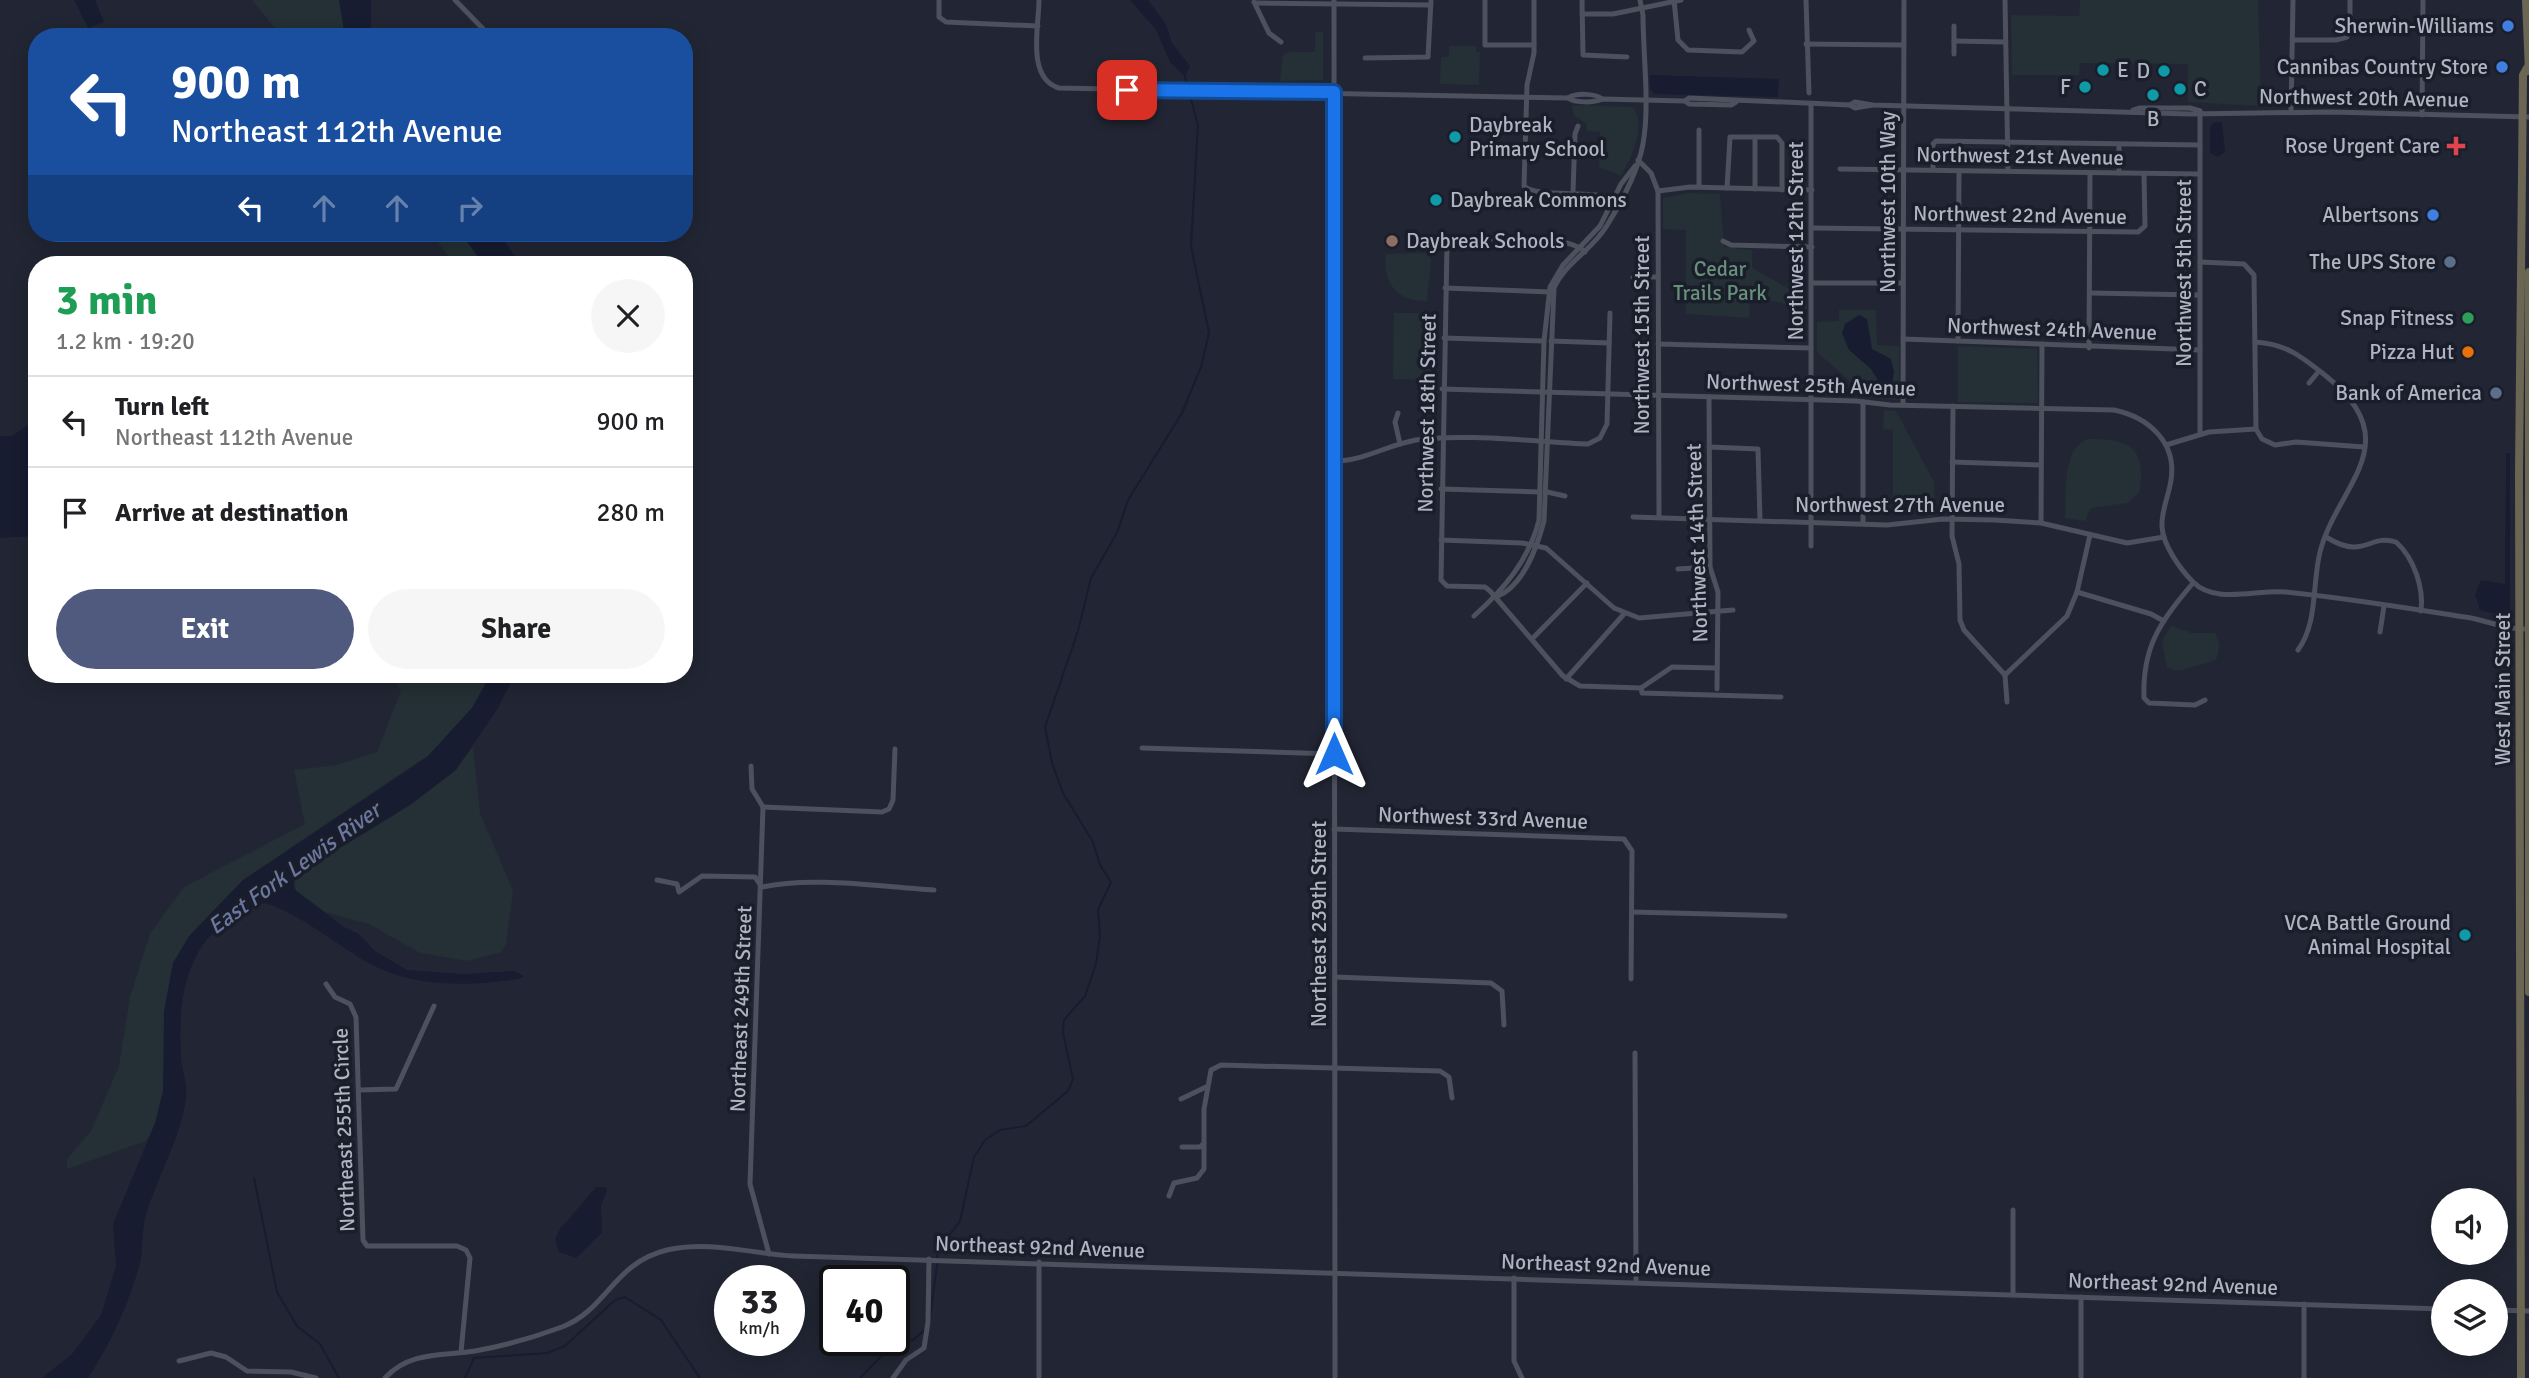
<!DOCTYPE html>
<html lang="en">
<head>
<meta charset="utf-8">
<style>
	:root { --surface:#fff; --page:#f6f6f6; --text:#202124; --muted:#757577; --line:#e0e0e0; --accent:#50597e }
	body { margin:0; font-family:Signika,sans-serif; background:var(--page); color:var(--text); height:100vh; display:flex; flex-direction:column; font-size:26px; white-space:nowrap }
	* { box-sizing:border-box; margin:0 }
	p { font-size:23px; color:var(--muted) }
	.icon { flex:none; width:38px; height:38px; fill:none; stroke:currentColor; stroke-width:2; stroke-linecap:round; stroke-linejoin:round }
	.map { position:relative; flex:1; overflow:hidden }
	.drawer { position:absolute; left:28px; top:256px; width:665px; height:427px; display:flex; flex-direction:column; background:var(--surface); border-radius:28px; box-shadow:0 4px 18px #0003 }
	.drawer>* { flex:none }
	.guide { position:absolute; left:28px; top:28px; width:665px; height:214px; border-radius:28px; box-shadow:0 4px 18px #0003; background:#1a4fa0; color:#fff; overflow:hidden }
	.buttons { position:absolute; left:2431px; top:1188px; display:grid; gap:14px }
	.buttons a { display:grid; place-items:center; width:77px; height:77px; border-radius:50%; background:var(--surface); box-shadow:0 4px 18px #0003; font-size:35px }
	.speed { position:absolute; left:714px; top:1265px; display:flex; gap:14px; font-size:35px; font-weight:700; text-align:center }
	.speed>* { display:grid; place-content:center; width:91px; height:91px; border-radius:50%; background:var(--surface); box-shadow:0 4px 18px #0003; line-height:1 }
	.speed small { font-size:18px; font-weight:400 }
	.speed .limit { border:4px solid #111; border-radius:10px; background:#fff; color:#111 }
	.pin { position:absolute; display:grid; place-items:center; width:60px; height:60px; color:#fff; margin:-30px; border-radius:14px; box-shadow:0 4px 10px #0006 }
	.me { position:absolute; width:77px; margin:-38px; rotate:0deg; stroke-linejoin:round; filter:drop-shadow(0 0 5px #0008) }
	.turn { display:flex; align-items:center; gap:24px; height:147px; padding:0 28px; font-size:32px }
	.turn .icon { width:91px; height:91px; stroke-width:2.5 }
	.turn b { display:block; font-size:49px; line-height:60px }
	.lanes { display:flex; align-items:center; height:66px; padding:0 28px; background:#0003; justify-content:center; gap:35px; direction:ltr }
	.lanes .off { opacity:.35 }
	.round { display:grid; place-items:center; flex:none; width:74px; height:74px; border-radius:37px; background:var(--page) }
	.head { display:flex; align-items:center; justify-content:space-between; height:119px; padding:0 28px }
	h1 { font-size:42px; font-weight:800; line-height:52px; color:#1e9e55 }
	.action { display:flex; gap:14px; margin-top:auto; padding:14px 28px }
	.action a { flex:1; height:80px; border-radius:42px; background:var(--accent); color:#fff; font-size:28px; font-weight:800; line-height:80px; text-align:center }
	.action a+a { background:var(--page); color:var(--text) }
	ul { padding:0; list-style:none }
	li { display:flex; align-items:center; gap:21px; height:91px; padding:0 28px; border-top:2px solid var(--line) }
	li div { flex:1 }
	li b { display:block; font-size:26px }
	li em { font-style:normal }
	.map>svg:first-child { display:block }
	.green { fill:#243035 }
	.water { fill:#171c30 }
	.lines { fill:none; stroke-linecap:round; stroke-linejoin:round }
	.stream { stroke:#171c30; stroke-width:2 }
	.minor { stroke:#4d505d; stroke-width:5 }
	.highway { stroke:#6a6653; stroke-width:8 }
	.route-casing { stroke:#114b97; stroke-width:18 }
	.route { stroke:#1a73e8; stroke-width:12 }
	.shop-dot { fill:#3f7fe0; stroke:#1a1e2a; stroke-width:2.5 }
	.culture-dot { fill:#0f9aa8; stroke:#1a1e2a; stroke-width:2.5 }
	.health-dot { fill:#e0444e; stroke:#1a1e2a; stroke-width:2.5 }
	.education-dot { fill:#8d6e63; stroke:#1a1e2a; stroke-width:2.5 }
	.service-dot { fill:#5c6f8a; stroke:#1a1e2a; stroke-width:2.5 }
	.leisure-dot { fill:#2e9e5b; stroke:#1a1e2a; stroke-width:2.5 }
	.food-dot { fill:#e8710a; stroke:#1a1e2a; stroke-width:2.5 }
	.labels { text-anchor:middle; stroke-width:7; stroke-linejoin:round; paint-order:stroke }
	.poi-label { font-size:21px; fill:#afb3c2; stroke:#1a1e2a; text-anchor:end }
	.street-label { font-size:21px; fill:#afb3c2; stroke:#1a1e2a }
	.park-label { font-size:21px; fill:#69907a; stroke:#1a1e2a }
	.water-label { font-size:23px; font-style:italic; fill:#6b779e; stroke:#1a1e2a }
</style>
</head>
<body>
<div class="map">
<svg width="2529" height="1378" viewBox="0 0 2529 1378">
	<rect width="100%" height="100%" fill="#222634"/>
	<!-- green -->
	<g class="green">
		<polygon points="252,0 341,0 348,37 282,37"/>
		<polygon points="2080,0 2258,0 2261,106 2188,102 2188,64 2080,63 2079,75 2012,75 2011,15 2079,16"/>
		<polygon points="1315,32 1323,32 1323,80 1280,81 1283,55 1290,52 1315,52"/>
		<polygon points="1449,46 1476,46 1476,52 1480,52 1479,85 1440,84 1441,57 1449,57"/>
		<path d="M1572,105l61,2c14,19 -2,51 -12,69l-22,-9 1,-35 -13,-1 -1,-8 -12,-7z"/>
		<polygon points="1689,193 1720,194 1724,247 1752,250 1752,268 1807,299 1807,309 1792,309 1780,302 1750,298 1749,318 1686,314 1686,230 1663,229 1663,198"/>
		<polygon points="431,233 463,233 485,264 454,264"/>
		<path d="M1425,253l6,6 -4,42c-29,1 -45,-18 -41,-47z"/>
		<polygon points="1839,310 1876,310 1877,345 1899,346 1899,400 1868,397 1817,352 1817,322 1839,321"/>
		<polygon points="1394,313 1433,313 1432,380 1393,379"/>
		<polygon points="1958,346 2037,349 2038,403 1958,402"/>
		<polygon points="1884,410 1896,411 1934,482 1935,516 1927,517 1927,497 1893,500 1893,430 1883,429"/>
		<path d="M2088,439c41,0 58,7 52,52l-12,12 -37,5 -6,13 -20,-3c2,-23 -4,-70 23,-79z"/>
		<polygon points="2171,625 2191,633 2215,633 2220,645 2216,660 2179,671 2167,668 2162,641"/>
		<path d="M392,674h99l-19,34 -44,48 -185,124c-11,13 -57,76 -61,89 -14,51 1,132 -37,172l-78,28v-10l24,-28 28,-65 11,-69 20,-63 34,-47 121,-63 -11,-54 43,-5 40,-13 24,-61z"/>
		<path d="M473,747l7,66 33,78 -7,53 -5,8 -34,9 -47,-8 -51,-29 -44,-12 -29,-21 -2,-11c58,-46 133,-73 179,-133z"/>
	</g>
	<!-- water -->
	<g class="water">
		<polygon points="74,0 95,0 104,22 88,28"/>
		<polygon points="339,0 371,0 371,37 345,37"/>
		<polygon points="1130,0 1148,0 1166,24 1172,43 1190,66 1185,77 1170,62 1156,30"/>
		<polygon points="1650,75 1779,79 1778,97 1654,94 1650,89"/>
		<polygon points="2214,122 2222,122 2225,152 2218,157 2210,153 2210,127"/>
		<polygon points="461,233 499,233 520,264 483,264"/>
		<polygon points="1859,315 1867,319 1872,349 1891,359 1894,372 1891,393 1883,389 1871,369 1849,350 1842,333 1845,324"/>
		<polygon points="37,419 37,536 0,538 0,436 12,436"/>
		<polygon points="2506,453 2510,453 2510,614 2506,617 2480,610 2475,595 2481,580 2505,584"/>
		<path d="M491,674h24l-17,34 -42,62 -46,35 -92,56 -24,19v9l50,38 15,7 16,17 32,19 57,4 49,-3 11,5 -5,3c-53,7 -104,10 -152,-17 -35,-20 -63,-46 -102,-59 -75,22 -88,84 -84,154 1,13 7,29 5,42 -6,41 -28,76 -40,116 -5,16 -2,35 -7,52 -12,41 -28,76 -51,111h-46l30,-24 29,-39 15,-49 -3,-42 42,-101 8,-32 1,-80 9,-48 16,-27 54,-56 185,-124 44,-48z"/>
		<polygon points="596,1187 606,1187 607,1191 601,1206 602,1233 576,1258 559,1252 555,1240 559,1230"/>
	</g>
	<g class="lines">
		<!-- stream -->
		<g class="stream">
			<polyline points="254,1178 277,1292 297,1326 320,1344 339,1378"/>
			<polyline points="937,1258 938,1250 960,1221 974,1157 985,1140 1000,1130 1026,1126 1068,1091 1073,1079 1063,1033 1064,1020 1085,996 1096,964 1100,935 1098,910 1111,882 1100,865 1093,842 1063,793 1052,763 1045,727 1078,631 1091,578 1117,533 1128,500 1182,413 1201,367 1209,333 1191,246 1198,125 1185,77"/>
			<polyline points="929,1327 937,1264"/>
			<polyline points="465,1378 474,1358 547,1353 565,1346 615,1300 625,1297 661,1320 700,1378"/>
			<polyline points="860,1378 894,1343 913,1340 925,1330"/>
		</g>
		<!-- minor -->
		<g class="minor">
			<polyline points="455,0 490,36"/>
			<polyline points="939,0 939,17 946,22 1038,26"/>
			<path d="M1039,0c0,26 -13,78 20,88l509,10c8,-5 27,-5 34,1"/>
			<polyline points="1334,0 1335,1378"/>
			<polyline points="1485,0 1485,45 1534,45"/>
			<path d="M1534,0v53l-7,32 -3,101c12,12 69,4 91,13"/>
			<polyline points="1582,0 1583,55 1627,57"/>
			<polyline points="1674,0 1678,40 1688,50 1742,52 1754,41 1749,30"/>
			<polyline points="1806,0 1809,93"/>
			<polyline points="2005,0 2008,171"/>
			<polyline points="1254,2 1269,33 1281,42"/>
			<polyline points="1255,3 1431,5"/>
			<polyline points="1582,14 1613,14 1681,0"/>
			<polyline points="2293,40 2336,40 2347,37 2350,31 2350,0"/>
			<polyline points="1954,41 2005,42"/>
			<polyline points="1806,44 1904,45"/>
			<polyline points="1954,54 1954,26"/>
			<polyline points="1365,58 1428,57 1431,0"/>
			<path d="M1568,98c7,5 26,5 34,1l83,2 4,-3 161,7 5,-3 17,3 318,9 140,-2 199,5"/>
			<polyline points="1685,101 1689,104 1731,105 1736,102"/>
			<polyline points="1811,104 1811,546"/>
			<polyline points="1850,105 1855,108 1872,105"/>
			<polyline points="2133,110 2139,108 2190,108 2200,111"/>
			<polyline points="2200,111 2200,434"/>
			<polyline points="2291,112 2293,0"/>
			<polyline points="2422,115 2423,0"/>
			<polyline points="1638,160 1651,173 1658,191 1659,518"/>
			<polyline points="1840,169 2199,174"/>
			<polyline points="1933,170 1933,144 1936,141 2200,145"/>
			<polyline points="2119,173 2119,144"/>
			<polyline points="1699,187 1699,130"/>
			<polyline points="1727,188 1730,137 1777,137 1782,143 1782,190"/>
			<polyline points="1755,189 1755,137"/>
			<polyline points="1658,191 1690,187 1812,190"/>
			<polyline points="1573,192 1575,134 1578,126"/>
			<polyline points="1812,228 2138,232 2145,226 2144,174"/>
			<polyline points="1723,241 1731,245 1812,247"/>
			<path d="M1585,252c-19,-20 -100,-13 -129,-13l-9,5 -6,336 6,6 38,1 5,4 73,85 17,10 61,2 31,-21 45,1"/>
			<polyline points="2200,262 2244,264 2254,275 2256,429"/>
			<polyline points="1633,277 1658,277"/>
			<polyline points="1812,283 1903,283"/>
			<polyline points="1445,288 1550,292"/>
			<polyline points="2090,293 2199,295"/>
			<polyline points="1444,338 1544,341"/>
			<polyline points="1903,339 2200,350"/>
			<polyline points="1551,341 1609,343"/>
			<polyline points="1958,341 1959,171"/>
			<path d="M2255,342c32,2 47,15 71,34 84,67 11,109 -6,176 -8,32 -2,71 -22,98"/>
			<polyline points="1658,344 1811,348"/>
			<polyline points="2089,348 2090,173"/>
			<polyline points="2309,383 2319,371"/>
			<path d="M1442,389l414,12 34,4 224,5c34,7 63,32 57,70 -2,15 -10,31 -9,47 1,18 18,42 31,55 23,23 64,7 93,10 60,6 120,16 179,25 22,3 40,13 63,12"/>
			<polyline points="1709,397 1710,567 1718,592 1717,689"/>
			<polyline points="1903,405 1904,0"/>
			<polyline points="1953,406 1952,536 1959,564 1960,620 1964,630 2005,675"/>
			<polyline points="1398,413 1395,422 1400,444"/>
			<polyline points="2166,445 2209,432 2256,429 2262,439 2275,445 2296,442 2364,447"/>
			<polyline points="1709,447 1758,449 1760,521"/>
			<path d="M1334,461c30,0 53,-16 82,-21 48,-7 121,2 172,4l12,-6 7,-14 3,-111"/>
			<polyline points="1952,462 2041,465"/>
			<polyline points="1441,489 1540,492"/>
			<polyline points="1547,492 1565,496"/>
			<polyline points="1633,517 1887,525 1943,519 1994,520 2041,523 2127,543 2164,537"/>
			<polyline points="1863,523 1863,402"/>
			<polyline points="2041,523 2042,344"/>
			<path d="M2326,537c39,24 43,-4 70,5 18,16 28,46 25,69"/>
			<polyline points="1441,540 1522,543 1546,548 1614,608 1639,618 1733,610"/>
			<polyline points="1678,569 1710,567"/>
			<path d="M2193,583c-32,38 -51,63 -49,115l5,5 46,2 10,-5"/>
			<polyline points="2077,592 2151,614 2164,621"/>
			<path d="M1496,597c28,-11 41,-50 48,-76l10,-233c12,-26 38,-38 52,-61 15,-24 32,-55 37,-83 7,-39 0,-89 0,-129l-3,-15"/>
			<path d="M1474,616c30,-27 55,-56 65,-96l5,-179 6,-54 13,-22 37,-39 21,-42 14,-18"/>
			<polyline points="2380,632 2384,606"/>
			<polyline points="1532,639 1587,583"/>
			<polyline points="2005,675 2067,616 2077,592 2090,535"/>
			<polyline points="2005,675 2007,702"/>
			<polyline points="1566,679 1624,614"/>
			<polyline points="1641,688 1642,693 1781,697"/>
			<polyline points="1142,748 1334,754"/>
			<polyline points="751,766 752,789 763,807 750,1184 769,1254"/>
			<polyline points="763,807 882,812 889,809 893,800 895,749"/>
			<polyline points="1334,829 1624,839 1632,851 1631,979"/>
			<path d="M657,880l20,4 2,8 23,-16 53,1 7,10c50,-11 119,0 172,3"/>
			<polyline points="1632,912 1785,916"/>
			<polyline points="1335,977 1491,983 1502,991 1504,1025"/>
			<polyline points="326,984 335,997 350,1004 356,1017 363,1240 367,1246 457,1246 466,1250 470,1258 461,1352"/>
			<polyline points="1635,1053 1636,1282"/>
			<polyline points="359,1090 396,1089 434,1006"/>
			<polyline points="1181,1099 1206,1087"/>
			<polyline points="1182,1147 1200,1147 1204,1143"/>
			<polyline points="1169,1196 1174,1183 1197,1178 1204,1169 1204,1109 1211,1070 1221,1065 1440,1071 1449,1077 1452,1098"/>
			<polyline points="2013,1210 2013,1294"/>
			<polyline points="1514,1278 1514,1361 1522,1378"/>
			<polyline points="2496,1310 2529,1311"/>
			<polyline points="179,1361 211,1353 226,1357 247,1371 291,1372 316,1378"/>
			<path d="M385,1378c25,-27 58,-22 90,-27 28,-5 60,-14 87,-24 46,-18 51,-64 105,-77 43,-10 85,4 127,6l1649,53"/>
			<polyline points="893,1378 906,1360 924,1348 928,1322 929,1259"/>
			<polyline points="1039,1378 1039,1262"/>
			<polyline points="2081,1378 2081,1297"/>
			<polyline points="2304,1378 2304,1304"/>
		</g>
		<!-- highway -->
		<g class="highway">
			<polyline points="2526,0 2529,71"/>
			<polyline points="2529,272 2529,992"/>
			<polyline points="2521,1378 2519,473 2523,75 2527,68"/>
		</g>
	</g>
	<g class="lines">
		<!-- route casing -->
		<g class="route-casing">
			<polyline id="route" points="1127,90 1334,92 1334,754"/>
		</g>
		<!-- route -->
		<use href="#route" class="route"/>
	</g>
	<!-- markers -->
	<g class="shop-dot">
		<circle cx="2508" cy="26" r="7"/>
		<circle cx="2502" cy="67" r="7"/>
		<circle cx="2433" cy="215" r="7"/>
	</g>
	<g class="culture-dot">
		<circle cx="2103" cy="70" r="7"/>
		<circle cx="2164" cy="71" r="7"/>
		<circle cx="2085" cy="87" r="7"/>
		<circle cx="2180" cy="89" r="7"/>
		<circle cx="2153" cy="95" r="7"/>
		<circle cx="1455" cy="137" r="7"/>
		<circle cx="1436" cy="200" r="7"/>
		<circle cx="2465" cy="935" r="7"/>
	</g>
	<path class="health-dot" d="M2452.5 135.5h7v7h7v7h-7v7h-7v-7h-7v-7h7z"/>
	<circle class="education-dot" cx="1392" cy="241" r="7"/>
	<g class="service-dot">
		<circle cx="2450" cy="262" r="7"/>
		<circle cx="2496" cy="393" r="7"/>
	</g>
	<circle class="leisure-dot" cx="2468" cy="318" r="7"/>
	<circle class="food-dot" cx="2468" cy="352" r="7"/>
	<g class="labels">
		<!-- poi labels -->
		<g class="poi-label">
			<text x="2494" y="33">Sherwin-Williams</text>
			<text x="2488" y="74">Cannibas Country Store</text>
			<text x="2117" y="77" text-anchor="start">E</text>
			<text x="2150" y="78">D</text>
			<text x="2071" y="94">F</text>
			<text x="2194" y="96" text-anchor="start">C</text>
			<text x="2153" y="126" text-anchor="middle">B</text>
			<text x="1469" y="132" text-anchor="start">Daybreak<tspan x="1469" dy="24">Primary School</tspan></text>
			<text x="2440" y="153">Rose Urgent Care</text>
			<text x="1450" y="207" text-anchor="start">Daybreak Commons</text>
			<text x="2419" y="222">Albertsons</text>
			<text x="1406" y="248" text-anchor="start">Daybreak Schools</text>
			<text x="2436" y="269">The UPS Store</text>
			<text x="2454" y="325">Snap Fitness</text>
			<text x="2454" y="359">Pizza Hut</text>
			<text x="2482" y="400">Bank of America</text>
			<text x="2451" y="930">VCA Battle Ground<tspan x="2451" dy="24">Animal Hospital</tspan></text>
		</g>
		<!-- street labels -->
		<g class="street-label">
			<text transform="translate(2364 98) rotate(1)" y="7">Northwest 20th Avenue</text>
			<text transform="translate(2020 156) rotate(1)" y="7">Northwest 21st Avenue</text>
			<text transform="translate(1888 202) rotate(-90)" y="7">Northwest 10th Way</text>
			<text transform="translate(2020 215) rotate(1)" y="7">Northwest 22nd Avenue</text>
			<text transform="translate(1796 241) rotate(-90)" y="7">Northwest 12th Street</text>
			<text transform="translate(2184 273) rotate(-90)" y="7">Northwest 5th Street</text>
			<text transform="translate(2052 329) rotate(2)" y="7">Northwest 24th Avenue</text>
			<text transform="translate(1642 335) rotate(-90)" y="7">Northwest 15th Street</text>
			<text transform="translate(1811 385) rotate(2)" y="7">Northwest 25th Avenue</text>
			<text transform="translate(1427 413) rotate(-89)" y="7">Northwest 18th Street</text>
			<text x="1900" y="512">Northwest 27th Avenue</text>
			<text transform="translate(1697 543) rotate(-92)" y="7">Northwest 14th Street</text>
			<text transform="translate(2503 689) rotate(-90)" y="7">West Main Street</text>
			<text transform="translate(1483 818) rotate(2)" y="7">Northwest 33rd Avenue</text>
			<text transform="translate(1319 924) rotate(-90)" y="7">Northeast 239th Street</text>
			<text transform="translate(741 1009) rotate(-88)" y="7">Northeast 249th Street</text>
			<text transform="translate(344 1130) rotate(-92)" y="7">Northeast 255th Circle</text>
			<text transform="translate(1040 1247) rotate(2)" y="7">Northeast 92nd Avenue</text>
			<text transform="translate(1606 1265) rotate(2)" y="7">Northeast 92nd Avenue</text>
			<text transform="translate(2173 1284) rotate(2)" y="7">Northeast 92nd Avenue</text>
		</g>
		<!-- park labels -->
		<g class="park-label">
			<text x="1720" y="276">Cedar<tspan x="1720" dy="24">Trails Park</tspan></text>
		</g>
		<!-- water labels -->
		<g class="water-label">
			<text transform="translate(294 868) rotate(-36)" y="8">East Fork Lewis River</text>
		</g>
	</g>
</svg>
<div class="buttons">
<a><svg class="icon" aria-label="sound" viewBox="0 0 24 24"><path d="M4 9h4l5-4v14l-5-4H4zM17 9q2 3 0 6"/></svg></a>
<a><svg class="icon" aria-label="layers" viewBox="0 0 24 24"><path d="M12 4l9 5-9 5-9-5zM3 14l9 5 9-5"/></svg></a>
</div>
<div class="speed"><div>33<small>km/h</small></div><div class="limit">40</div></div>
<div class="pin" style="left:1127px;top:90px;background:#d93025"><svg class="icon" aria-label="arrive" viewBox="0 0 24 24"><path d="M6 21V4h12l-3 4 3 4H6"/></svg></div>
<svg class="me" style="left:1334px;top:754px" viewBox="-20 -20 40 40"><path d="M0-17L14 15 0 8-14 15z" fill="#1a73e8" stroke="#fff" stroke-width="4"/></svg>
<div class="guide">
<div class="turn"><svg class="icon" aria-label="left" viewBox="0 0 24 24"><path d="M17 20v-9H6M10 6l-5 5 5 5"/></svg><div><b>900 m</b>Northeast 112th Avenue</div></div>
<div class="lanes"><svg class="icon" aria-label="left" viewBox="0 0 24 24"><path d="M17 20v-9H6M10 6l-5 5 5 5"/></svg><svg class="icon off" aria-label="ahead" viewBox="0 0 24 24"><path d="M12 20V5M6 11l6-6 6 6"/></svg><svg class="icon off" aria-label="ahead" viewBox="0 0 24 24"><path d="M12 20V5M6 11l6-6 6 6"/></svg><svg class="icon off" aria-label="right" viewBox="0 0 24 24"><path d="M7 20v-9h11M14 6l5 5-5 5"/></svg></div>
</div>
<section class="drawer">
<div class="head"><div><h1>3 min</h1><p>1.2 km · 19:20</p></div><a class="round"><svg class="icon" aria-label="close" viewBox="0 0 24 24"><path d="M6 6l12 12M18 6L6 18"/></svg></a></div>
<ul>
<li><svg class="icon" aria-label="left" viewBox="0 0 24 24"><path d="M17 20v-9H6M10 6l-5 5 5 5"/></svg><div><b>Turn left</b><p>Northeast 112th Avenue</p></div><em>900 m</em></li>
<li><svg class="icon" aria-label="arrive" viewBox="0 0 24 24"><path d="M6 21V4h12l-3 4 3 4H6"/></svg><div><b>Arrive at destination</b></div><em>280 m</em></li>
</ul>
<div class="action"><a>Exit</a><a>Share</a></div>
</section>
</div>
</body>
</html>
